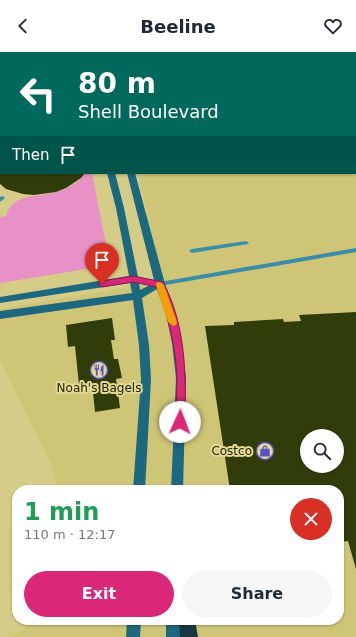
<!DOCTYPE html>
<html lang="en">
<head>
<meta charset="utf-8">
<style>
	:root { --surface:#fff; --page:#f6f6f7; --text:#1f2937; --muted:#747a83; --accent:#db2777 }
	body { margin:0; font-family:"DejaVu Sans",sans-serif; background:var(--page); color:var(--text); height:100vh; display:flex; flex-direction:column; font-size:15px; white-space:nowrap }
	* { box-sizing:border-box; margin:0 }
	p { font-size:13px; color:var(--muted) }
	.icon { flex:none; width:22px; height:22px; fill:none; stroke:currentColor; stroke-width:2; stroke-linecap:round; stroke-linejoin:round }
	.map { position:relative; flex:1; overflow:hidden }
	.side { position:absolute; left:12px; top:433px; width:332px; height:140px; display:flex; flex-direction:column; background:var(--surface); border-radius:16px; box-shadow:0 1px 3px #0004 }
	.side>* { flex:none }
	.top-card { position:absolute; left:0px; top:0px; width:356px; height:122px; box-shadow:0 1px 3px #0004; background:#00695c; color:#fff; overflow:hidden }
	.fabs { position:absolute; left:300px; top:377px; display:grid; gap:8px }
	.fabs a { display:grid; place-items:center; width:44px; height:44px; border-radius:50%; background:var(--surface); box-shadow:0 1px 3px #0004; font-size:20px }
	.pin { position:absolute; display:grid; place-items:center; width:34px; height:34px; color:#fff; margin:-41px -17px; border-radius:50% 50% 50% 0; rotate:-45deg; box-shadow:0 0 4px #0007 }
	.pin .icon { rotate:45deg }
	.me { position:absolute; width:44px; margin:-22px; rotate:2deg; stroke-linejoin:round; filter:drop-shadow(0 0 3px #0008) }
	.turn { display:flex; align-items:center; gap:14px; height:84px; padding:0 12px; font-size:18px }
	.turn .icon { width:52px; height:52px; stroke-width:2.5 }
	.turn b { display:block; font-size:28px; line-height:34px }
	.then { display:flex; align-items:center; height:38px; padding:0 12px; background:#0003; gap:8px; font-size:15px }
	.round { display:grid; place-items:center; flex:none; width:42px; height:42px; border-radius:21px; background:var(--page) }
	.head { display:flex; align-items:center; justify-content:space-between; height:68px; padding:0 12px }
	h1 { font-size:24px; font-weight:600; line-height:30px; color:#1e9e55 }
	.primary-button { display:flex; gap:8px; margin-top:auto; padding:8px 12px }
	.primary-button a { flex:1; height:46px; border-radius:24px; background:var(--accent); color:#fff; font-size:16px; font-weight:600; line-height:46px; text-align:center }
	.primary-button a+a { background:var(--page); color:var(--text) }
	header { display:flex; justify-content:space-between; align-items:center; height:52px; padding:0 12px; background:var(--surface); font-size:18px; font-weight:600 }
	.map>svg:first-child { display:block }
	.built { fill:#cfc576; fill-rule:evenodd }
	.green { fill:#e891c7 }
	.building { fill:#303c0a; fill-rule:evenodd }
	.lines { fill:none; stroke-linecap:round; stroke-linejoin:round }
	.lane { fill:#3a8da8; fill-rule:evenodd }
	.secondary { fill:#1b687f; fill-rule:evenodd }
	.highway { fill:#193741; fill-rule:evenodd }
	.route { fill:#db2777; stroke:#8e194d }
	.slow { fill:#f59e0b }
	.labels { text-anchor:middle; stroke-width:4; stroke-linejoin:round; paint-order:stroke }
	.poi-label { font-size:12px; fill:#272306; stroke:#e2da93 }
</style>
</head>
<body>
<header><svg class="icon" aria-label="back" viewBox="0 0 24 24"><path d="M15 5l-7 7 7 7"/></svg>Beeline<svg class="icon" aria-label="heart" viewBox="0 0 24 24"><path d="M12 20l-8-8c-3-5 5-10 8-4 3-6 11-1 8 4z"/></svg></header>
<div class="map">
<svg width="356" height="585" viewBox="0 0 356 585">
	<rect width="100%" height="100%" fill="#d5cd87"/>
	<!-- built -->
	<path class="built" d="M138,121h217l1,2v462h-346l30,-17h299v-130h-281l-7,-27 -51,-103v-51l163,-28zM307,384h30v30h-30z"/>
	<!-- green -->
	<path class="green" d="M85,121h7l18,92 -110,18v-66l6,-1c7,-24 31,-18 50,-24 12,-3 22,-9 29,-19z"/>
	<!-- building -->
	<g class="building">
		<polygon points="0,121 85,121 81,126 66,136 56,140 34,143 23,142 6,137 0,132"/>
		<path d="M356,260v257l-8,-28 -9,1v-52h-109l-25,-164 29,-1v-3l49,-3 1,3 17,-1 -2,-6zM307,384h30v30h-30z"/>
		<polygon points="112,266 115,288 111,288 114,307 118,307 122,326 116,327 120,356 95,360 92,331 79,333 75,294 68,295 66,273"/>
	</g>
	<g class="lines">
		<!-- lane -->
		<g class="lane">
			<polygon points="4,0 17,0 16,1 3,1"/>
			<polygon points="174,0 178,0 179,1 175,1"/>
			<polygon points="244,0 248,0 249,1 245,1"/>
			<polygon points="2,144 5,146 0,150 0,145"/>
			<polygon points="246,189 249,191 248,192 192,201 189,199 192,197"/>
			<polygon points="356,196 356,200 160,234 157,232 160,230"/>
		</g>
		<!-- secondary -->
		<g class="secondary">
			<rect x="77" y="0" width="6" height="1"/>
			<rect x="92" y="0" width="6" height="1"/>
			<path d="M107,121h8l9,35 14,69 16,3 -27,-107h8l30,111 11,30 6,29 4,35 -3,112h-12l5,-112 -4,-35 -6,-29 -9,-25 -15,9 7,47 2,34 -6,111h-12l8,-111 -2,-34 -6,-45 -133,19v-8l132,-18 -2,-10 -130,20v-6l129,-21 -13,-68zM139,231l11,2 -10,5z"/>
			<polygon points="127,568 141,568 140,585 126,585"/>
			<rect x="166" y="568" width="14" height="17"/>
		</g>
		<!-- highway -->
		<g class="highway">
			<rect x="286" y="0" width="7" height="1"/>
			<rect x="307" y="0" width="7" height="1"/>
			<rect x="355" y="52" width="1" height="6"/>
			<polygon points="355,83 356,84 356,90 355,89"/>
			<polygon points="179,568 195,568 198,585 180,585"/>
		</g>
	</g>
	<!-- route -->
	<path class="route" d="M133,224l30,6c23,43 23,93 22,140l-1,4 -4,1 -3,-1 -2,-4c1,-14 2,-28 2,-43 -1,-32 -9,-63 -20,-92l-24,-5 -31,5 -4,-3 4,-3z"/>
	<!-- slow -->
	<polygon class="slow" points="157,230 160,230 164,233 177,270 176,273 173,274 168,270 156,233"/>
	<!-- icons -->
	<defs>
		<g id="restaurant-ring" transform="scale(0.9)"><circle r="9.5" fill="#e2da93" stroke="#5d51ca" stroke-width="1.5"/><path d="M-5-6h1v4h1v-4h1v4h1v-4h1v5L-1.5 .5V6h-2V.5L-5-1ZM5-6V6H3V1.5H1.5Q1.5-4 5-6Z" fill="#5d51ca"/></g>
		<g id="shop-ring" transform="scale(0.9)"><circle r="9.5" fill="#e2da93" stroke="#5d51ca" stroke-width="1.5"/><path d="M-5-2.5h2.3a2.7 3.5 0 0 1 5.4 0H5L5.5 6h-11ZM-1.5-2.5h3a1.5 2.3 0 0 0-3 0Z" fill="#5d51ca"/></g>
	</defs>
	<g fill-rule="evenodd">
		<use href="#restaurant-ring" x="99" y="318"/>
		<use href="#shop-ring" x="265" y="399"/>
	</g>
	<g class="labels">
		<!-- poi labels -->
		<g class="poi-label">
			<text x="99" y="340">Noah's Bagels</text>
			<text x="252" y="403" text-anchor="end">Costco</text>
		</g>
	</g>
</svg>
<div class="fabs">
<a><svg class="icon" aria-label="search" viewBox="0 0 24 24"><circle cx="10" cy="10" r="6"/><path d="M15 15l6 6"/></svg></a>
</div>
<div class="pin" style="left:102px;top:232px;background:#d93025"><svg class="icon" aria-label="arrive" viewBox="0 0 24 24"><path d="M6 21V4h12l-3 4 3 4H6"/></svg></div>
<svg class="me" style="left:180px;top:370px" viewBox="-20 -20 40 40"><circle r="19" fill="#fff"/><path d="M0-13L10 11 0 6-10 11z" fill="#db2777"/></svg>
<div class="top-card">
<div class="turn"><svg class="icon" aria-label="left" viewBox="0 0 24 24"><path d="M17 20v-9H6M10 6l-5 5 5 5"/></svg><div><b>80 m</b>Shell Boulevard</div></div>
<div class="then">Then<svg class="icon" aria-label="arrive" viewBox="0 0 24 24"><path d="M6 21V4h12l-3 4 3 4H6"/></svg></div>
</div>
<section class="side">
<div class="head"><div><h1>1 min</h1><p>110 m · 12:17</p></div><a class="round" style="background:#d93025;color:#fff"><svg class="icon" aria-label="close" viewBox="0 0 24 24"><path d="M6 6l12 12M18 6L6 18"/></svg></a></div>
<div class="primary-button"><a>Exit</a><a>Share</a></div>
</section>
</div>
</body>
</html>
